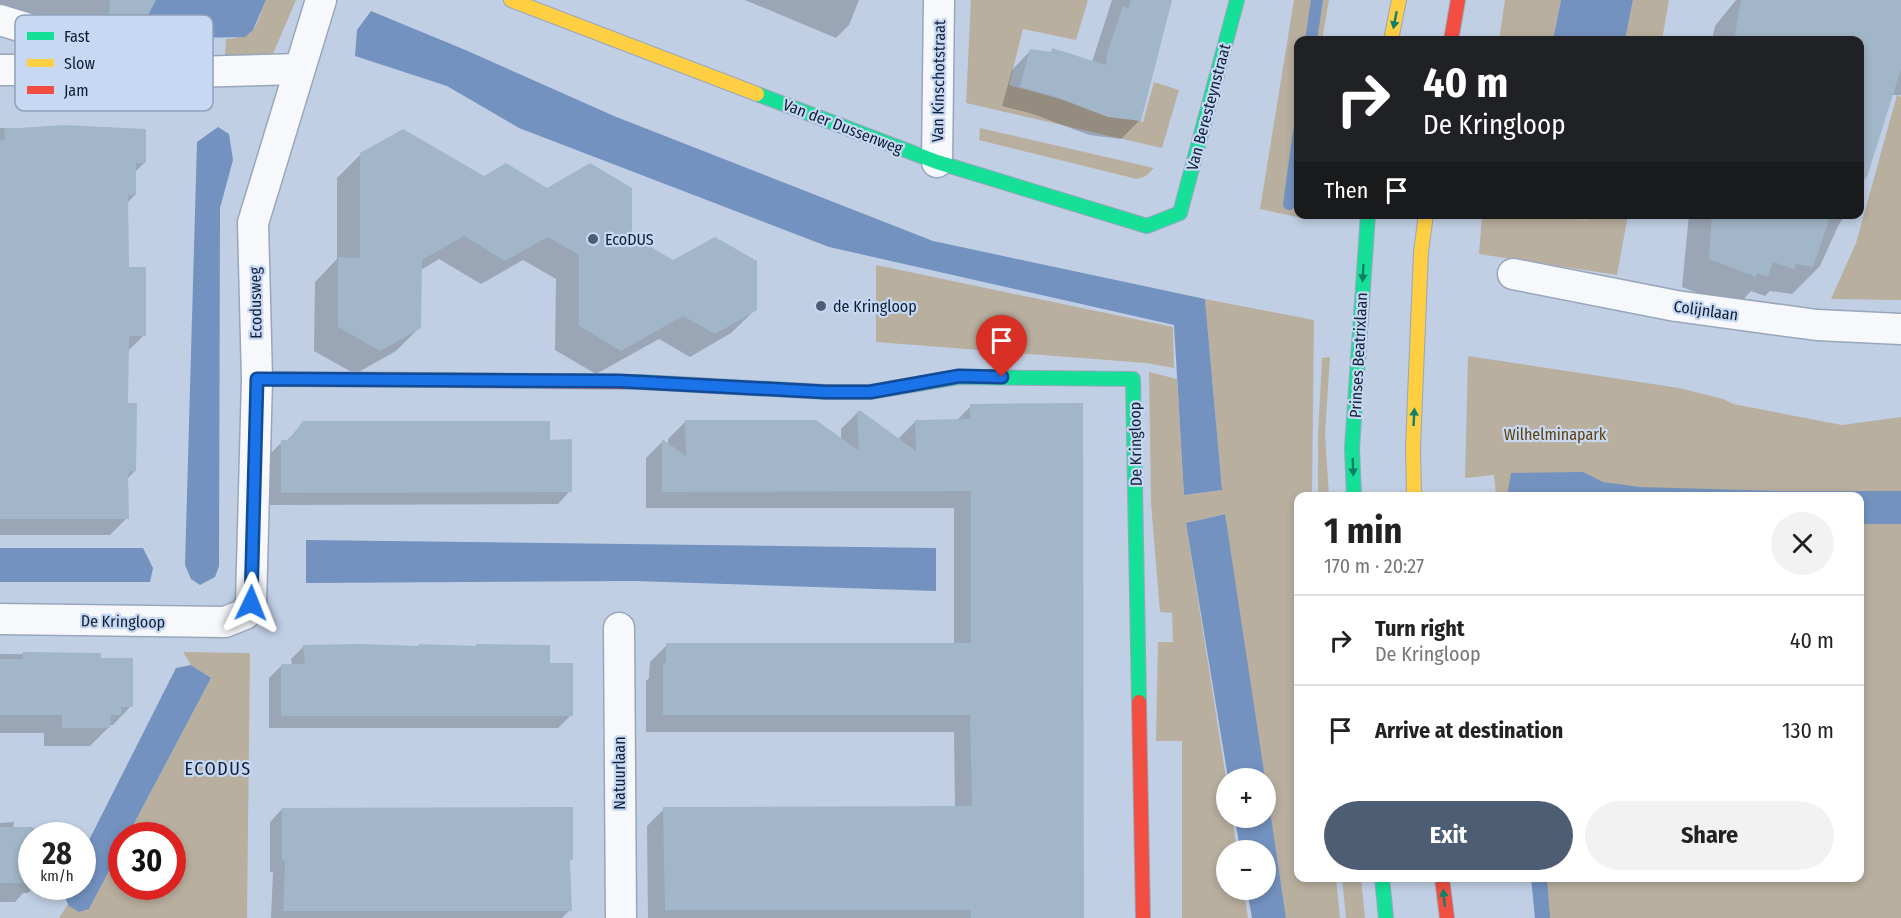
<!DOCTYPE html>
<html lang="en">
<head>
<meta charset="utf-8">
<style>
	:root { --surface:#fff; --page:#f2f2f2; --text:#222; --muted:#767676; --line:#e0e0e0; --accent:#4d5d74 }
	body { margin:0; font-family:"Fira Sans Condensed",sans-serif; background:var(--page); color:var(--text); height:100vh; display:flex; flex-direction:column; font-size:22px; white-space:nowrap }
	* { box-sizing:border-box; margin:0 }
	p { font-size:20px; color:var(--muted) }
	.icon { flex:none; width:33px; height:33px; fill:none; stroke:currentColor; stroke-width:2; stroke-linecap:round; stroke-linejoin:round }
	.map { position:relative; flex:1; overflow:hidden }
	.side { position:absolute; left:1294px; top:492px; width:570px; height:390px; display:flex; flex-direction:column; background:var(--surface); border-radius:12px; box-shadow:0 3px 9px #0003 }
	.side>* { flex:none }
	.top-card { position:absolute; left:1294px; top:36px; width:570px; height:183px; border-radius:12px; box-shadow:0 3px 9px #0003; background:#202124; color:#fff; overflow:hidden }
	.controls { position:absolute; left:1216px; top:768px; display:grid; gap:12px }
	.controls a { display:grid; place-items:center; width:60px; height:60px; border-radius:50%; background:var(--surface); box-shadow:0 3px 9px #0003; font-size:30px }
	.speed { position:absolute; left:18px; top:822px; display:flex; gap:12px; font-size:30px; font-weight:700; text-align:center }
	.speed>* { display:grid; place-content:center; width:78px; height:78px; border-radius:50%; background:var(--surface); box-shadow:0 3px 9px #0003; line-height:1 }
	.speed small { font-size:15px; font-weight:400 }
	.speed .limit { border:9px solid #d22; background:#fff; color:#111 }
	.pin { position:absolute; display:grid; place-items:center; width:51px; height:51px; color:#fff; margin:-62px -26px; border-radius:50% 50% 50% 0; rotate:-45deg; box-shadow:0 0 6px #0007 }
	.pin .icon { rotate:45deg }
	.me { position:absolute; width:66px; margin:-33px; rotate:2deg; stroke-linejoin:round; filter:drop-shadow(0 0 4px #0008) }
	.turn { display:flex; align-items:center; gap:21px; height:126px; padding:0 30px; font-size:27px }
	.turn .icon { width:78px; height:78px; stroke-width:2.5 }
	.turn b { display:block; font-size:42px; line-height:51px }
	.then { display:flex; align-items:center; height:57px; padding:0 30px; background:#0003; gap:12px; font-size:22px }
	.round { display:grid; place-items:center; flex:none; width:63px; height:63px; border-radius:32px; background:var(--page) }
	.summary { display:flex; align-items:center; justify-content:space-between; height:102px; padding:0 30px }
	h1 { font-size:36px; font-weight:700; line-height:45px }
	.button { display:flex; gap:12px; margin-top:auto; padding:12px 30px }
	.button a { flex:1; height:69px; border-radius:36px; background:var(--accent); color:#fff; font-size:24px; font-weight:700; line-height:69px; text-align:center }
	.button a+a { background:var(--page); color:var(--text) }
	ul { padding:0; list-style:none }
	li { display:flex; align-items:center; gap:18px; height:90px; padding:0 30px; border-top:2px solid var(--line) }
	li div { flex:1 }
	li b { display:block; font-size:22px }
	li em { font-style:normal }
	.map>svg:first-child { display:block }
	.green { fill:#b9af9f }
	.water { fill:#7392c0 }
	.shadow { fill:#0003 }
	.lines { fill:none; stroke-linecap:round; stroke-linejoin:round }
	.stream { stroke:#7392c0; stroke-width:12 }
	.building { fill:#a1b6c8 }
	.street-casing { stroke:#98a6bb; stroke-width:33 }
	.fast-casing { stroke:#98a6bb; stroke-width:16 }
	.slow-casing { stroke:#98a6bb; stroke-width:16 }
	.jam-casing { stroke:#98a6bb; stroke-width:16 }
	.street { stroke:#f6f8fb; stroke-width:30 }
	.fast { stroke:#16e098; stroke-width:14 }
	.slow { stroke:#ffcf43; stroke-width:14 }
	.jam { stroke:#f24e42; stroke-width:14 }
	.oneway { fill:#128068 }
	.route-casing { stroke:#114b97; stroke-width:15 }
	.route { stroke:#1a73e8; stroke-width:10 }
	.poi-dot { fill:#4d5d74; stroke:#c7d8f3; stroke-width:2 }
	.labels { text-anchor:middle; stroke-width:4.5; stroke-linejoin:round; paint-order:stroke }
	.street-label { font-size:16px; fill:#0f1f37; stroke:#c7d8f3 }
	.poi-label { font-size:16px; fill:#0f1f37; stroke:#c7d8f3; text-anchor:start }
	.park-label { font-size:16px; fill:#60430d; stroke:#c7d8f3 }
	.neighbourhood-label { font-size:18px; letter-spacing:1.5px; fill:#0f1f37; stroke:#c7d8f3 }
	.key { fill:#c7d8f3; stroke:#90a0bb; stroke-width:1.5 }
	.key-label { font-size:16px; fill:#0f1f37 }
</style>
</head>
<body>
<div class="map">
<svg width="1901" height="918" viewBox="0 0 1901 918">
	<rect width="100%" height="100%" fill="#c1cfe4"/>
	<!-- green -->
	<g class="green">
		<path d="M266,0h30l-23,54 -11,2 -37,-1 1,-16c33,-4 28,-11 40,-39z"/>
		<polygon points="971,0 1088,0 1076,40 1023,29 1009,85 1143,122 1154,82 1179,90 1162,148 966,103"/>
		<polygon points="1294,0 1329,0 1322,40 1299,40 1299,214 1302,215 1302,218 1260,209"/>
		<polygon points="1505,0 1561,0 1553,40 1499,40"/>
		<polygon points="1633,0 1669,0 1662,40 1625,40"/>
		<polygon points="1897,95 1901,97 1901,300 1831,299 1856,243"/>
		<polygon points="980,128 1154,168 1146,176 1137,179 979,140"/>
		<polygon points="1482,215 1568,215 1585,220 1587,215 1628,215 1617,275 1479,254"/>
		<polygon points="876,265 1173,327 1174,368 1146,363 876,342"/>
		<polygon points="1205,299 1314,320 1312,496 1299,496 1299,878 1336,878 1340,918 1286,918 1224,514 1186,523 1227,784 1227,818 1232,818 1237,850 1227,850 1227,890 1244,890 1248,918 1182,918 1182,741 1156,741 1158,642 1173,642 1172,613 1160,612 1151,503 1149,372 1177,379 1184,495 1222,490"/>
		<polygon points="1468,356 1679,388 1723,399 1733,404 1842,425 1901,417 1901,918 1546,918 1542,878 1860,878 1860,496 1496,496 1494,475 1465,478"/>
		<polygon points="1330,357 1325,434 1329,496 1318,496 1318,435 1322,358"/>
		<polygon points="183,652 250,653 247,918 59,918 68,904 69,906 89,909 121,848 122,886 172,886 172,836 128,835 211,678 191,665"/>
		<polygon points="1342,878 1361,878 1365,918 1346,918"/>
	</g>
	<!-- water -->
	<g class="water">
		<polygon points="152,0 266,0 253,30 245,37 136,39"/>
		<polygon points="1561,0 1633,0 1625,40 1553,40"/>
		<polygon points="371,11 463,49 614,116 933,241 1205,299 1222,490 1184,495 1174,325 829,247 519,128 447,86 355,56 357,30"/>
		<polygon points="218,127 229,134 233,160 220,208 219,566 215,577 200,585 191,579 185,565 197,142"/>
		<polygon points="1583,472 1603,482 1640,487 1780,491 1901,491 1901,524 1860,524 1860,496 1507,496 1511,473"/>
		<polygon points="1225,514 1265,778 1228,778 1186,523"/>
		<polygon points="306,540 936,548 936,591 635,581 306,583"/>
		<polygon points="0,548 143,548 153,568 150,582 0,582"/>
		<polygon points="191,665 211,678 128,835 122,836 121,848 89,909 79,912 69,906 62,892 65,887 82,886 83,852 176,668"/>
		<polygon points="1266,784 1286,918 1252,918 1247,890 1266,890 1266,850 1240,850 1235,818 1266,818"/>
		<polygon points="1531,878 1547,878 1550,918 1535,918"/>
	</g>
	<!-- shadow -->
	<g class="shadow">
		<polygon points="0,0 153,0 136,35 112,60 84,58 0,19"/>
		<polygon points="745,0 859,0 849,25 836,38"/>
		<polygon points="1112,0 1171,0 1140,120 1121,139 1089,135 1033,114 1002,106 1012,70 1031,50 1049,53 1053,50 1092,62"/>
		<polygon points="1736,0 1901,0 1901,95 1891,95 1860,193 1860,40 1712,40 1715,26"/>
		<polygon points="0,128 39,129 145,162 134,173 135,195 127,203 127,268 144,335 127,352 126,405 135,471 127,479 127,518 110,535 0,535"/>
		<polygon points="361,154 484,177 630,237 756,309 731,333 690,357 659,339 596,374 555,350 556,279 523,260 481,284 439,259 421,270 420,327 396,351 355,374 314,351 315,282 337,259 337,178"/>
		<polygon points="1689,214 1847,214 1839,224 1820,266 1792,294 1770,291 1765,296 1751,291 1739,304 1727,304 1682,287"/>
		<polygon points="971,406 1082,918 648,918 647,826 664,809 955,808 954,732 646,732 646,681 649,678 650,662 667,645 954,645 954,508 646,508 646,458 663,441 668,445 668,439 685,422 841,440 841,429 858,412 898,439 916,421 956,421"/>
		<polygon points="304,422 548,441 570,491 558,504 269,505 269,455 282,442 286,442"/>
		<polygon points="419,645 549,664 571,715 558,728 269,728 269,678 282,665 292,665 291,659 304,646 417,648"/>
		<polygon points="0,654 99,655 99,659 131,706 113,725 109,725 109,727 90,746 44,746 44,733 0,733"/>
		<polygon points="282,809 571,859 569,862 570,910 562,918 271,918 273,872 270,872 270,822"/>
		<polygon points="14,822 13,829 46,828 46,836 32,836 32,886 35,886 28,893 23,893 15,902 0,902 0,823"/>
	</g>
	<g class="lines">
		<!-- stream -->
		<g class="stream">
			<polyline points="1311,40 1317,0"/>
			<polyline points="1289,204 1299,131"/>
		</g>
	</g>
	<!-- building -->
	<g class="building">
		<polygon points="110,0 156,0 137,36 107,35"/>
		<polygon points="1131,0 1172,0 1141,121 1108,117 1053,96 1020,87 1030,49 1051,52 1052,48 1106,65 1107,53 1123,6 1129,8"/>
		<polygon points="1741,0 1901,0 1901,69 1867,177 1860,176 1860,40 1734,40"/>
		<polygon points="63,125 146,129 146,163 136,163 136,195 129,195 128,200 129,267 146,267 146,336 129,336 128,403 137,403 136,471 130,471 128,476 129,519 0,519 0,140 5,140 4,129"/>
		<polygon points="403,129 484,176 506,163 547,188 590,163 632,188 632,236 673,260 715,237 757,261 757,310 715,334 683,316 621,351 579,326 579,255 548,237 505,261 464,236 422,260 421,328 380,351 338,327 338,257 360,258 360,153"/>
		<polygon points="1712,214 1831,214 1813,267 1796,264 1794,269 1773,262 1768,277 1757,273 1756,277 1709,259"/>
		<polygon points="1083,403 1084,918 971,918 971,910 665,910 663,807 972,806 970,715 663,715 663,663 666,663 666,643 971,643 971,491 662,492 662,439 686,456 685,420 816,420 859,451 857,411 861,411 916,451 915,420 970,419 970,404"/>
		<polygon points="303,421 550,421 550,440 572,439 572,492 281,493 281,440 289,440"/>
		<polygon points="361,644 419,646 419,644 476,646 476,644 550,645 550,663 573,663 573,716 281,716 281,664 305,664 303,645"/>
		<polygon points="23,652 101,653 101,658 133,658 133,707 121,707 121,715 111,715 110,728 62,728 62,715 0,715 0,659 23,659"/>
		<polygon points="573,807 573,860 570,860 572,911 283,911 285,860 282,861 282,808"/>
		<rect x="0" y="827" width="32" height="56"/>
	</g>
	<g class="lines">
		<!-- street casing -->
		<g class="street-casing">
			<g id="street">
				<polyline points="0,20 49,35 94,70"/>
				<polyline points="0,70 94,70 152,73 299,69"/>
				<polyline points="937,162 939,0"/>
				<polyline points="1513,274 1676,306 1817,325 1901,329"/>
				<polyline points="0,619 225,622 245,614 251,603 257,379 253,223 321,0"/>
				<polyline points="619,628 621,918"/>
			</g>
		</g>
		<!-- fast casing -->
		<g class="fast-casing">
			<g id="fast">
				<polyline points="757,94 937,162 1147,226 1180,213 1237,0"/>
				<polyline points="641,382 826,392 870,392 959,377 1133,379 1139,702"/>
				<polyline points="1354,496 1352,448 1368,214"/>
				<polyline points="1382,878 1386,918"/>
			</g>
		</g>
		<!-- slow casing -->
		<g class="slow-casing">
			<g id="slow">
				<polyline points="511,0 757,94"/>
				<polyline points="1391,40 1399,0"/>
				<polyline points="257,379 447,380"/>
				<polyline points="1414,496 1413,447 1421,252 1426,214"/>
			</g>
		</g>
		<!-- jam casing -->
		<g class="jam-casing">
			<g id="jam">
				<polyline points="1451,40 1458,0"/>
				<polyline points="447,380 641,382"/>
				<polyline points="1139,702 1143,918"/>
				<polyline points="1442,878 1447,918"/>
			</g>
		</g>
		<!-- street -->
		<use href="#street" class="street"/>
		<!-- fast -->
		<use href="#fast" class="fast"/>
		<!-- slow -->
		<use href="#slow" class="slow"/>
		<!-- jam -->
		<use href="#jam" class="jam"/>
	</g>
	<!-- one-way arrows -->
	<defs><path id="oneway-solid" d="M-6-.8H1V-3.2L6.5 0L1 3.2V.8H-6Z" transform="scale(1.5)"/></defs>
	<g class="oneway">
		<use href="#oneway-solid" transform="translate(1395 20) rotate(101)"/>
		<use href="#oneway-solid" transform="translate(1363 273) rotate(93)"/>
		<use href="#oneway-solid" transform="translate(1414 417) rotate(-87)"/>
		<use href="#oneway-solid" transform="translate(1353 467) rotate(88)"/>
		<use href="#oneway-solid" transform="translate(1444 898) rotate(-96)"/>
	</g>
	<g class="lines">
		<!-- route casing -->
		<g class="route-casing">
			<polyline id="route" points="251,603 257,379 619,381 826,392 870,392 959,376 1002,377"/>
		</g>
		<!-- route -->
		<use href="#route" class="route"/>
	</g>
	<!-- markers -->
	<g class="poi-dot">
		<circle cx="593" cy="239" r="6"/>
		<circle cx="821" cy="306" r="6"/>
	</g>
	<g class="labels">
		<!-- street labels -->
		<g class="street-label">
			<text transform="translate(938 81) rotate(-89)" y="6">Van Kinschotstraat</text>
			<text transform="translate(1208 107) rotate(-75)" y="6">Van Beresteynstraat</text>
			<text transform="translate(843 126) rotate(21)" y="6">Van der Dussenweg</text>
			<text transform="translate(255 303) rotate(-91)" y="6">Ecodusweg</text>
			<text transform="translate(1706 310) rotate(8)" y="6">Colijnlaan</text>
			<text transform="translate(1358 355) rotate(-87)" y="6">Prinses Beatrixlaan</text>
			<text transform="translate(1135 444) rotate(-91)" y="6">De Kringloop</text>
			<text transform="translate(123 621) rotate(1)" y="6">De Kringloop</text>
			<text transform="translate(619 773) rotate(-90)" y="6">Natuurlaan</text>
		</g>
		<!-- poi labels -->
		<g class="poi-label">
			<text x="605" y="245">EcoDUS</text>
			<text x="833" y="312">de Kringloop</text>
		</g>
		<!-- park labels -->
		<g class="park-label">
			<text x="1555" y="440">Wilhelminapark</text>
		</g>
		<!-- neighbourhood labels -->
		<g class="neighbourhood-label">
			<text x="218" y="775">ECODUS</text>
		</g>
	</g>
	<!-- legend -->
	<rect x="15" y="15" width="198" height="96" rx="9" class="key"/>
	<rect x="27" y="32" width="27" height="8" fill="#16e098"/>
	<rect x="27" y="59" width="27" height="8" fill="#ffcf43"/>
	<rect x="27" y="86" width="27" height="8" fill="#f24e42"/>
	<g class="key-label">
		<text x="64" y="42">Fast</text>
		<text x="64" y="69">Slow</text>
		<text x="64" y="96">Jam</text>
	</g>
</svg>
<div class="controls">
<a>+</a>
<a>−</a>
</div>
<div class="speed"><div>28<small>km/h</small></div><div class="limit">30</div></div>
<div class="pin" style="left:1002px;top:377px;background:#d93025"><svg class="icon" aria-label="arrive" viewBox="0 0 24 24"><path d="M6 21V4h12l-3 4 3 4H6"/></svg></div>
<svg class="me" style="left:251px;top:603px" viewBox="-20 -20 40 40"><path d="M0-17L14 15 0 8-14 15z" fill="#1a73e8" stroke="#fff" stroke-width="4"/></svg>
<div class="top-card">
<div class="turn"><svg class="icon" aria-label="right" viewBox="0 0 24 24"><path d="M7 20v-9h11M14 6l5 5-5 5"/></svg><div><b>40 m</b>De Kringloop</div></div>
<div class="then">Then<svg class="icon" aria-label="arrive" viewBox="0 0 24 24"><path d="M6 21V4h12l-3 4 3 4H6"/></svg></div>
</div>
<section class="side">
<div class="summary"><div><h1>1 min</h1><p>170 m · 20:27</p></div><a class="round"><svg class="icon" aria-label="close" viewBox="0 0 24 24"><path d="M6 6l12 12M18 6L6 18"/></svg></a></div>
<ul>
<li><svg class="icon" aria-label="right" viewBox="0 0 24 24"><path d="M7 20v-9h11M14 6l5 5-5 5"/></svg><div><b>Turn right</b><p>De Kringloop</p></div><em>40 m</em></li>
<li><svg class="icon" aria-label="arrive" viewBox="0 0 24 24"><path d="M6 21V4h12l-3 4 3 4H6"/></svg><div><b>Arrive at destination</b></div><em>130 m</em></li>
</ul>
<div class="button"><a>Exit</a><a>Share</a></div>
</section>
</div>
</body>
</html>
